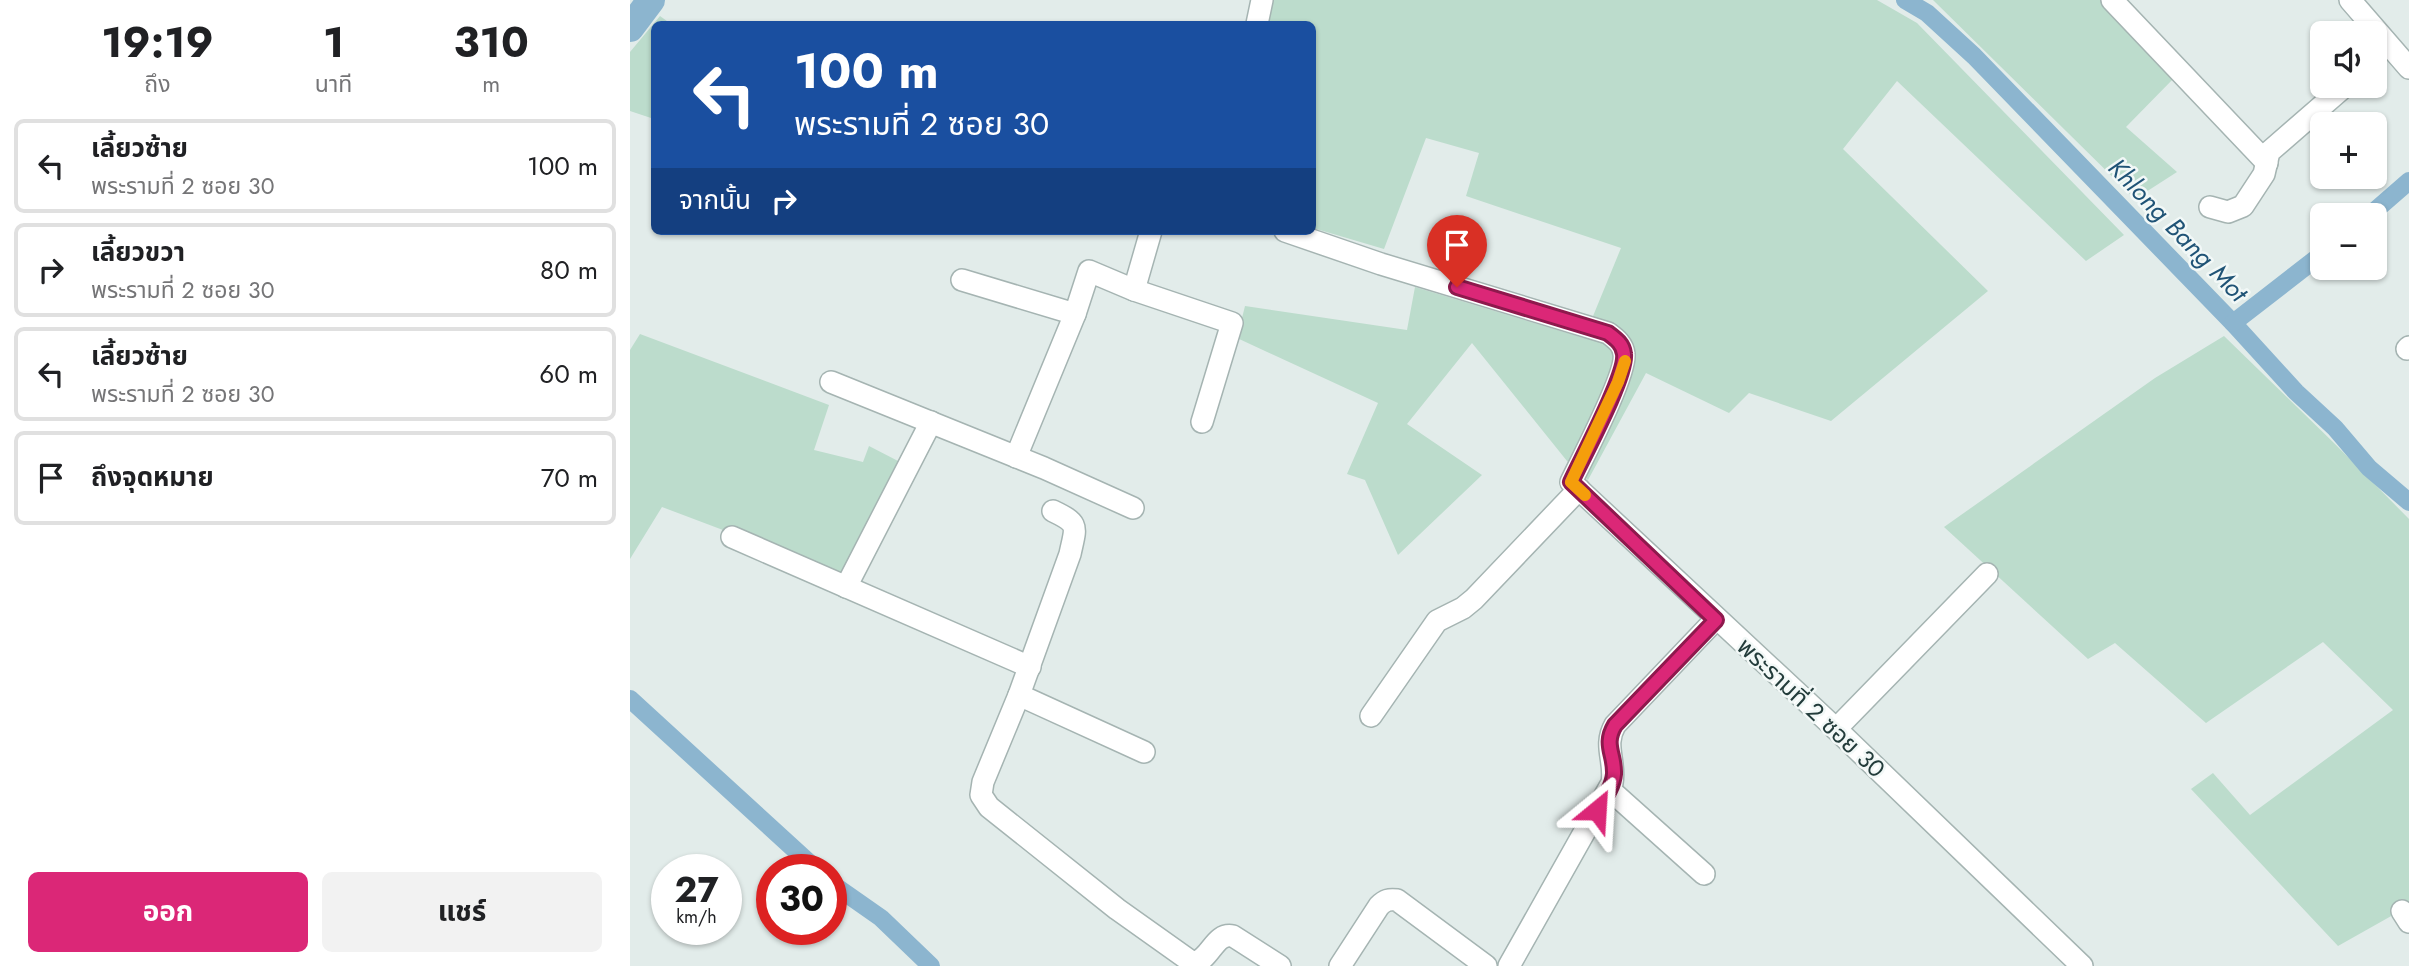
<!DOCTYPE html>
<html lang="th">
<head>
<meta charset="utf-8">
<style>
	:root { --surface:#fff; --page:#f2f2f2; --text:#202124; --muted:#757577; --line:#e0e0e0; --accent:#db2777 }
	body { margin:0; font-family:Jost,"Noto Sans Thai",sans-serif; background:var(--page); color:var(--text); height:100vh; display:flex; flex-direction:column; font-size:26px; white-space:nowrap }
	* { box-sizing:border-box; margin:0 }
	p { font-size:23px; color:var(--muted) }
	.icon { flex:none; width:38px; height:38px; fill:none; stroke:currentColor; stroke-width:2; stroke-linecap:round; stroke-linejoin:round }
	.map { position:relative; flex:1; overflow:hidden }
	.drawer { display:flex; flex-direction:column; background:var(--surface); width:630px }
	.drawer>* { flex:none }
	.banner { position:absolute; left:21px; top:21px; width:665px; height:214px; border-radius:10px; box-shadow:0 2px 5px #0004; background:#1a4fa0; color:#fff; overflow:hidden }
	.buttons { position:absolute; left:1680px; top:21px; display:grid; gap:14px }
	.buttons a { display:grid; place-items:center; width:77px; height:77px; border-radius:10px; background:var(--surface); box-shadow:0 2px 5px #0004; font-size:35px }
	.speed { position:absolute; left:21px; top:854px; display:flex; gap:14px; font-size:35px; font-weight:700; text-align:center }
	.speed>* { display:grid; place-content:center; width:91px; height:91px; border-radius:50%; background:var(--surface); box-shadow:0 2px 5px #0004; line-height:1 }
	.speed small { font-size:18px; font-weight:400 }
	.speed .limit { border:10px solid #d22; background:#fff; color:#111 }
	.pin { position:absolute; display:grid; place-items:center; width:60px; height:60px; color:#fff; margin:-72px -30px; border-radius:50% 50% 50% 0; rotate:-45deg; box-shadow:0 0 7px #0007 }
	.pin .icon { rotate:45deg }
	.me { position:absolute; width:77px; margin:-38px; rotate:27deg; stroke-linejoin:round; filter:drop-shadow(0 0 5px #0008) }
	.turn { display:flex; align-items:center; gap:24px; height:147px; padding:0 28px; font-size:32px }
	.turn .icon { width:91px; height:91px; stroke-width:2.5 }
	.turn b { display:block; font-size:49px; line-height:60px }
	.then { display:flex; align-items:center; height:66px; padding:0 28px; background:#0003; gap:14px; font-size:26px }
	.eta { display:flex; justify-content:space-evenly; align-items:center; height:119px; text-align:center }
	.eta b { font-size:42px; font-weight:700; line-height:49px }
	.cta { display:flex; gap:14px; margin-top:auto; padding:14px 28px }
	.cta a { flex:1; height:80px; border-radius:10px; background:var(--accent); color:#fff; font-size:28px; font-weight:700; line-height:80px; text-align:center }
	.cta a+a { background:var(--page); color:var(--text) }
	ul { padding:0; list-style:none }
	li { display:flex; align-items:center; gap:21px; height:94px; margin:0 14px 10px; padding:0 14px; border:4px solid var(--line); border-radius:10px }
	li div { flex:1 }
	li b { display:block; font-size:26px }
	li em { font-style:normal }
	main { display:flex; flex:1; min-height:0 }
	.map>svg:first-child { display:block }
	.green { fill:#bcdccc }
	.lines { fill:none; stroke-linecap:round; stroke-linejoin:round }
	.canal { stroke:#8cb5cf; stroke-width:18 }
	.river { stroke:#8cb5cf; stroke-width:28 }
	.minor-casing { stroke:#a5b4b2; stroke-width:24 }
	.minor { stroke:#fff; stroke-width:21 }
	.route-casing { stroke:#8e194d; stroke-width:18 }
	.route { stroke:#db2777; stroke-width:12 }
	.slow { stroke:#f59e0b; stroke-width:12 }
	.labels { text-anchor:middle; stroke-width:5; stroke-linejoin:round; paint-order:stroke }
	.street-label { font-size:24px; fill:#233c3b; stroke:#f2f8f7 }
	.water-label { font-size:26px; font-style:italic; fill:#1f5376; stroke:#f2f8f7 }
</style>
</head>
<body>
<main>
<section class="drawer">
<div class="eta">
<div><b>19:19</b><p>ถึง</p></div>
<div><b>1</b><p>นาที</p></div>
<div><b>310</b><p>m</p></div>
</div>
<ul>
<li><svg class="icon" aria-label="left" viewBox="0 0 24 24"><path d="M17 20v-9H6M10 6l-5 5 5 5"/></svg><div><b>เลี้ยวซ้าย</b><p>พระรามที่ 2 ซอย 30</p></div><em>100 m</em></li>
<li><svg class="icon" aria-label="right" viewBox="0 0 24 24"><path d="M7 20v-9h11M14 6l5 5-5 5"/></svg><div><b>เลี้ยวขวา</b><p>พระรามที่ 2 ซอย 30</p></div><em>80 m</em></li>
<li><svg class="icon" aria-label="left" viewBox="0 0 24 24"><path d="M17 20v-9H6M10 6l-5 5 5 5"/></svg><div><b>เลี้ยวซ้าย</b><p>พระรามที่ 2 ซอย 30</p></div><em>60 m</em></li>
<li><svg class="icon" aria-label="arrive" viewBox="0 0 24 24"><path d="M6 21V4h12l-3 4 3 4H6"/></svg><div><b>ถึงจุดหมาย</b></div><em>70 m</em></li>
</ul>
<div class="cta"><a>ออก</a><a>แชร์</a></div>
</section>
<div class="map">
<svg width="1779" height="966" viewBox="0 0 1779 966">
	<rect width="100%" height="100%" fill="#e2ecea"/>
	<!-- green -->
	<g class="green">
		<polygon points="637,0 1247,0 1287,23 1494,235 1456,261 1267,81 1213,149 1358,291 1201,421 1119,393 1099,413 1016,373 958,480 937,461 842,343 777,424 852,475 768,555 735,480 717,474 748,403 607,338 615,306 777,330 785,287 954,338 991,248 836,196 849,153 796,138 754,249 683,228 682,24 631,24"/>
		<polygon points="1303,0 1471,0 1546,76 1496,127 1547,172 1505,199"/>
		<polygon points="30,16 41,24 24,24 24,119 0,111 0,52"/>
		<polygon points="10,334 199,405 184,450 233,462 239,446 270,462 212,575 32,507 0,559 0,350"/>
		<polygon points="1594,336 1706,445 1779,519 1779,906 1708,946 1561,789 1583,773 1620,815 1763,710 1693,642 1576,723 1485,643 1458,659 1314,527 1525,378"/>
	</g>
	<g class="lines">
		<!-- canal -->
		<g class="canal">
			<polyline points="1275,0 1297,13 1344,56 1603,323 1666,392 1705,428 1739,468 1779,502"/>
			<polyline points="1740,215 1779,181"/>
			<polyline points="1603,323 1692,254"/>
			<polyline points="0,699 187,870"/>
			<polyline points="201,883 251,918 301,966"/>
		</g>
		<!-- river -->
		<polyline class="river" points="0,28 21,0"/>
		<!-- minor casing -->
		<g class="minor-casing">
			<g id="minor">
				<polyline points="1482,0 1637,163"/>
				<polyline points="1720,0 1779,68"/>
				<polyline points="627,24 632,0"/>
				<polyline points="1580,207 1598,212 1613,206 1634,174 1639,152 1715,86"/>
				<polyline points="521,231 504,290 602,323 572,422"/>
				<path d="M655,231l96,33 227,69c8,6 15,11 16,21 3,20 -42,105 -53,128l265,247 246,237"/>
				<polyline points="332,280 445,314 459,271 504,290"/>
				<polyline points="1777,349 1779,347"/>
				<polyline points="201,382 414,468 503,508"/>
				<polyline points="386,457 445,314"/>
				<path d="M423,511c27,13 23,15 17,43l-51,141 -36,87 -2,13 8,12 128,102 76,54c18,-3 21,-31 40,-27l47,30"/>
				<polyline points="102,537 400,667"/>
				<polyline points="216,587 301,422"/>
				<polyline points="389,695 514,752"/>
				<polyline points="741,716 807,621 833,608 844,599 949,489"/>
				<polyline points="1206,729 1357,574"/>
				<polyline points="979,789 1074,874"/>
				<polyline points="1772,911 1779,922"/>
				<path d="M710,966l39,-60c6,-6 10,-7 18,-6l89,66"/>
				<path d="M879,966l103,-183c4,-22 -9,-37 3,-58l101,-106"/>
			</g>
		</g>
		<!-- minor -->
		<use href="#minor" class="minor"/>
	</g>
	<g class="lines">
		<!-- route casing -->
		<g class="route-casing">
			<path id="route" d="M827,287l151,46c8,6 15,11 16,21 3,21 -42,104 -53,128l145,138 -101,105c-12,20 0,29 -1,49 -1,13 -10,25 -17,36"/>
		</g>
		<!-- route -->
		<use href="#route" class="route"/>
		<!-- slow -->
		<polyline class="slow" points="955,495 941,482 988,382 995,361"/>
	</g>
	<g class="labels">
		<!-- street labels -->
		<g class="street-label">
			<text transform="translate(1181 708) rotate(43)" y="8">พระรามที่ 2 ซอย 30</text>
		</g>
		<!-- water labels -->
		<g class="water-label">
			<text transform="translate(1548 230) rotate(46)" y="9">Khlong Bang Mot</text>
		</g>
	</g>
</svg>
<div class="buttons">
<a><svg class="icon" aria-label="sound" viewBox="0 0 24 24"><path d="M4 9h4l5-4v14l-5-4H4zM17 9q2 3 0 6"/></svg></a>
<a>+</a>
<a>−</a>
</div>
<div class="speed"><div>27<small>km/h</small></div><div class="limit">30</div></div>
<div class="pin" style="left:827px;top:287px;background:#d93025"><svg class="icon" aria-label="arrive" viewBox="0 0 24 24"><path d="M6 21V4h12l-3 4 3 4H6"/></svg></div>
<svg class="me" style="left:967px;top:810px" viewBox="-20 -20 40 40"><path d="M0-17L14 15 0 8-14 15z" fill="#db2777" stroke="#fff" stroke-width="4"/></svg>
<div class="banner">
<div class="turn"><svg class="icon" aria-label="left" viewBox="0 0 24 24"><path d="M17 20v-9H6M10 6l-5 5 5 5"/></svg><div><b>100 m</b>พระรามที่ 2 ซอย 30</div></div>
<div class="then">จากนั้น<svg class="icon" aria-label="right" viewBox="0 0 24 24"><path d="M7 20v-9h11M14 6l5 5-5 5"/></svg></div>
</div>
</div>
</main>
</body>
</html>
